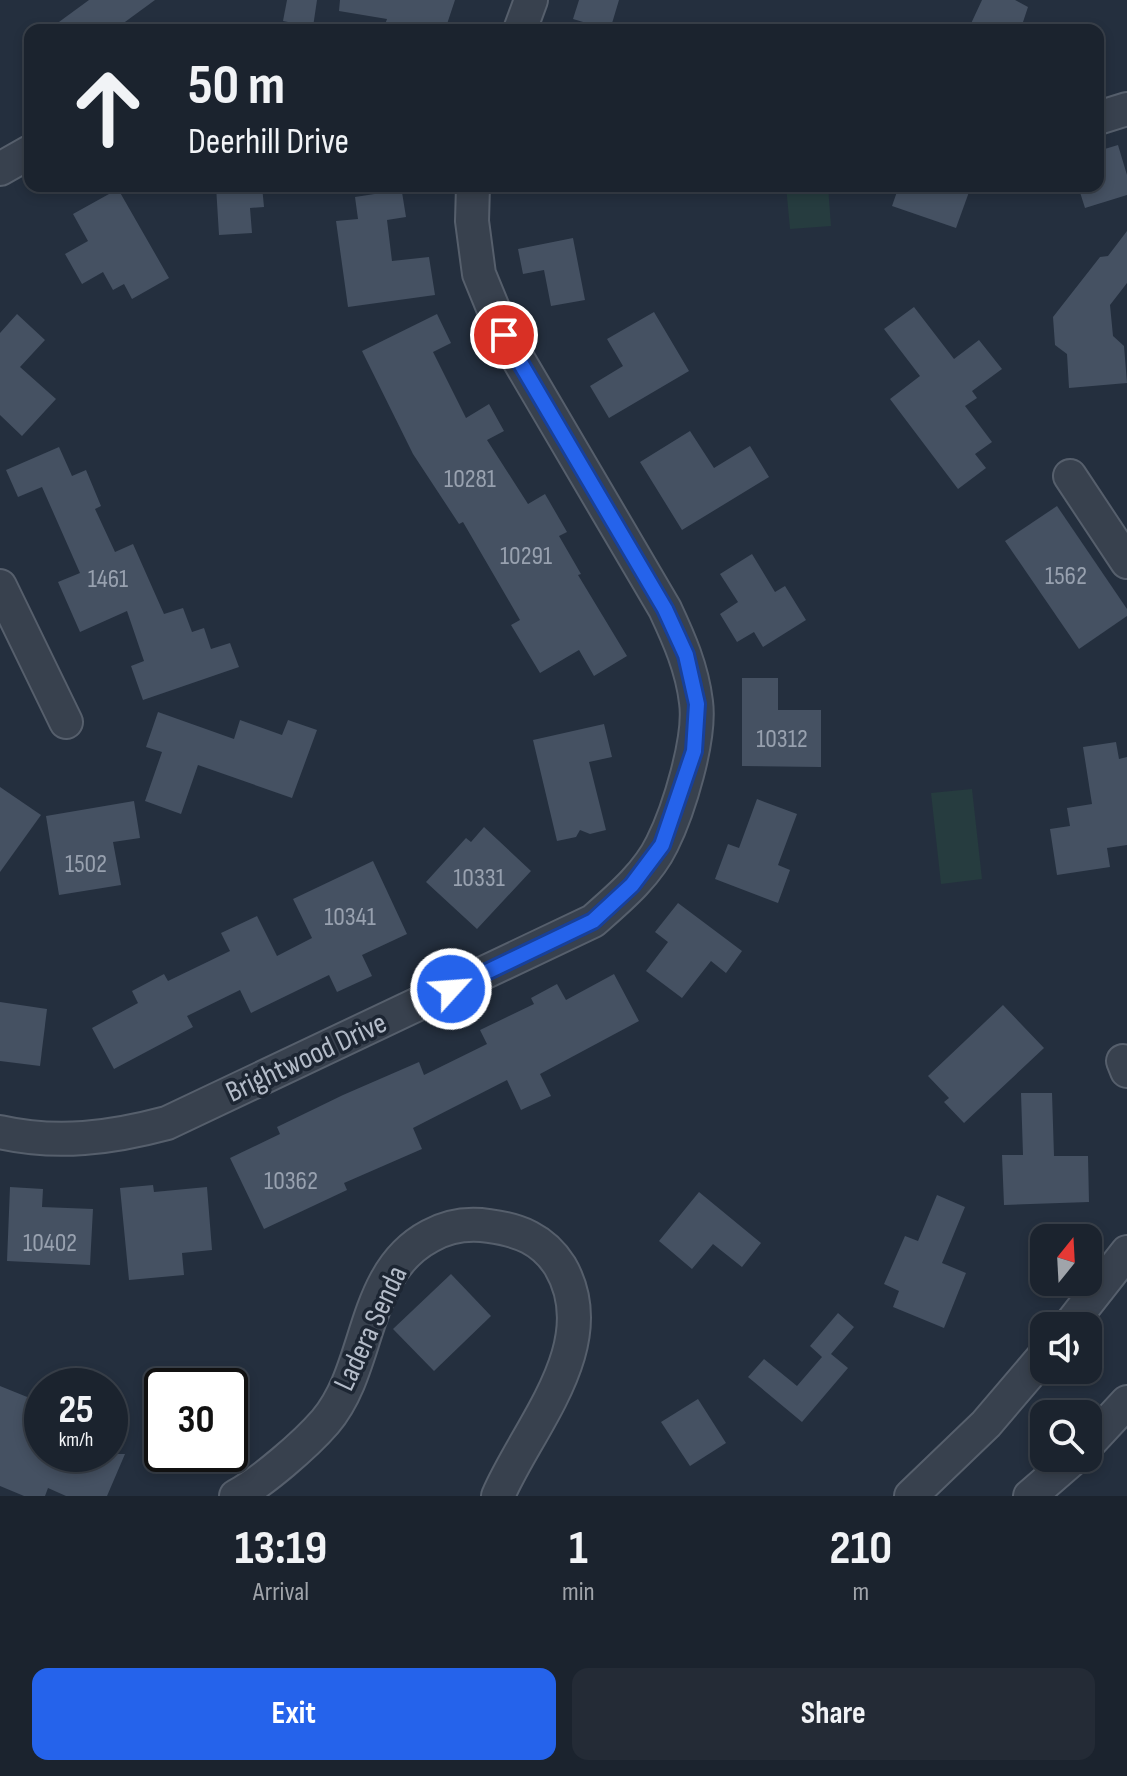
<!DOCTYPE html>
<html lang="en">
<head>
<meta charset="utf-8">
<style>
	:root { --surface:#1b232e; --page:#242b36; --text:#f1f3f6; --muted:#a0a4aa; --line:#39404a; --accent:#2563eb }
	body { margin:0; font-family:"Sofia Sans Condensed",sans-serif; background:var(--page); color:var(--text); height:100vh; display:flex; flex-direction:column; font-size:30px; white-space:nowrap }
	* { box-sizing:border-box; margin:0 }
	p { font-size:26px; color:var(--muted) }
	.icon { flex:none; width:44px; height:44px; fill:none; stroke:currentColor; stroke-width:2; stroke-linecap:round; stroke-linejoin:round }
	.map { position:relative; height:1496px; overflow:hidden }
	.sheet { display:flex; flex-direction:column; background:var(--surface); flex:1 }
	.sheet>* { flex:none }
	.hud { position:absolute; left:24px; top:24px; width:1080px; height:168px; border-radius:16px; box-shadow:0 4px 12px #0003,0 0 0 2px var(--line); background:#1b232e; color:var(--text); overflow:hidden }
	.needle { width:52px; rotate:18deg }
	.tools { position:absolute; left:1030px; top:1224px; display:grid; gap:16px }
	.tools a { display:grid; place-items:center; width:72px; height:72px; border-radius:16px; background:var(--surface); box-shadow:0 4px 12px #0003,0 0 0 2px var(--line); font-size:40px }
	.speed { position:absolute; left:24px; top:1368px; display:flex; gap:16px; font-size:40px; font-weight:700; text-align:center }
	.speed>* { display:grid; place-content:center; width:104px; height:104px; border-radius:50%; background:var(--surface); box-shadow:0 4px 12px #0003,0 0 0 2px var(--line); line-height:1 }
	.speed small { font-size:20px; font-weight:400 }
	.speed .limit { border:4px solid #111; border-radius:12px; background:#fff; color:#111 }
	.pin { position:absolute; display:grid; place-items:center; width:68px; height:68px; color:#fff; margin:-34px; border:4px solid #fff; border-radius:50%; box-shadow:0 2px 8px #0007 }
	.me { position:absolute; width:88px; margin:-44px; rotate:64deg; stroke-linejoin:round; filter:drop-shadow(0 0 6px #0008) }
	.turn { display:flex; align-items:center; gap:28px; height:168px; padding:0 32px; font-size:36px }
	.turn .icon { width:104px; height:104px; stroke-width:2.5 }
	.turn b { display:block; font-size:56px; line-height:68px }
	.eta { display:flex; justify-content:space-evenly; align-items:center; height:136px; text-align:center }
	.eta b { font-size:48px; font-weight:700; line-height:56px }
	.button { display:flex; gap:16px; margin-top:auto; padding:16px 32px }
	.button a { flex:1; height:92px; border-radius:16px; background:var(--accent); color:#fff; font-size:32px; font-weight:700; line-height:92px; text-align:center }
	.button a+a { background:var(--page); color:var(--text) }
	.map>svg:first-child { display:block }
	.green { fill:#263c3f }
	.building { fill:#455162 }
	.lines { fill:none; stroke-linecap:round; stroke-linejoin:round }
	.minor-casing { stroke:#565f6c; stroke-width:36 }
	.minor { stroke:#38414e; stroke-width:32 }
	.route-casing { stroke:#184099; stroke-width:20 }
	.route { stroke:#2563eb; stroke-width:14 }
	.labels { text-anchor:middle; stroke-width:7; stroke-linejoin:round; paint-order:stroke }
	.number-label { font-size:26px; fill:#98a1af }
	.street-label { font-size:30px; fill:#b4bcc9; stroke:#1d2633 }
</style>
</head>
<body>
<div class="map">
<svg width="1127" height="1496" viewBox="0 0 1127 1496">
	<rect width="100%" height="100%" fill="#242f3e"/>
	<!-- green -->
	<g class="green">
		<polygon points="786,186 828,186 831,226 790,229"/>
		<polygon points="972,789 982,879 941,884 931,793"/>
	</g>
	<!-- building -->
	<g class="building">
		<polygon points="89,0 155,0 114,30 48,30"/>
		<polygon points="287,0 317,0 313,27 283,21"/>
		<polygon points="340,0 455,0 445,30 383,30 387,19 339,11"/>
		<polygon points="579,0 619,0 610,30 573,19"/>
		<polygon points="982,0 1015,0 1028,7 1023,22 1024,30 968,30"/>
		<polygon points="1118,145 1127,175 1127,195 1085,208 1078,186 1098,186 1098,151"/>
		<polygon points="216,186 262,186 264,207 250,208 252,233 219,235"/>
		<polygon points="380,186 401,186 406,217 387,220 392,261 429,257 435,295 348,307 336,221 358,219 355,197 381,193"/>
		<polygon points="899,186 954,186 969,192 956,228 892,206"/>
		<polygon points="118,189 169,278 132,299 124,284 113,290 103,272 82,284 65,254 88,241 73,214"/>
		<polygon points="1127,231 1127,283 1110,305 1113,336 1124,346 1127,383 1069,388 1067,354 1055,345 1053,317 1100,257 1108,256"/>
		<polygon points="573,238 585,300 551,306 544,270 523,274 518,249"/>
		<polygon points="914,307 954,359 979,340 1002,369 972,391 977,398 965,406 992,442 975,454 986,468 958,489 890,399 920,376 884,329"/>
		<polygon points="654,312 689,371 609,418 590,386 623,366 607,339"/>
		<polygon points="17,314 45,340 20,367 56,399 22,436 0,415 0,333"/>
		<polygon points="437,314 451,343 433,352 466,418 489,404 504,431 487,440 528,504 545,494 567,532 559,536 581,574 578,575 627,656 594,676 579,650 540,673 511,625 520,620 463,522 459,524 413,454 362,351"/>
		<polygon points="690,431 714,468 750,446 769,477 682,530 640,462"/>
		<polygon points="59,447 72,476 86,470 101,506 95,509 115,552 133,544 164,614 183,608 192,632 204,628 211,649 230,643 239,667 143,700 131,666 144,661 127,611 80,632 58,582 80,573 42,487 18,497 6,470"/>
		<polygon points="1057,506 1127,609 1127,616 1079,649 1005,541"/>
		<polygon points="752,554 775,592 785,586 806,620 763,647 754,632 737,642 720,614 738,602 720,574"/>
		<polygon points="742,678 778,678 778,710 821,710 821,767 742,766"/>
		<polygon points="158,712 234,739 240,720 282,735 288,720 317,730 292,798 198,765 181,814 145,801 162,752 146,747"/>
		<polygon points="604,724 612,757 589,762 606,830 590,834 580,830 576,837 557,841 533,740"/>
		<polygon points="1116,742 1119,759 1127,757 1127,845 1107,848 1110,867 1057,875 1050,829 1070,826 1067,808 1092,804 1083,747"/>
		<polygon points="0,787 41,815 0,872"/>
		<polygon points="757,799 797,814 778,865 790,870 778,903 715,879 728,844 739,848"/>
		<polygon points="134,801 140,838 113,842 121,885 59,895 46,816"/>
		<polygon points="484,827 531,871 477,929 426,882 466,838 471,842"/>
		<polygon points="373,861 407,934 362,955 372,976 337,992 329,975 251,1013 240,990 187,1016 193,1027 114,1069 92,1028 138,1003 132,991 164,974 168,981 230,951 221,933 257,916 277,956 312,938 293,899"/>
		<polygon points="678,903 742,951 726,973 711,961 682,998 646,971 668,942 655,932"/>
		<polygon points="614,974 639,1021 540,1074 551,1096 521,1110 507,1080 413,1128 422,1149 344,1183 347,1190 264,1229 230,1158 280,1134 277,1127 343,1095 419,1062 424,1075 487,1044 480,1030 534,1004 531,998 557,984 566,1000"/>
		<polygon points="0,1002 47,1009 40,1066 0,1061"/>
		<polygon points="1003,1005 1044,1048 964,1123 944,1102 949,1098 928,1076"/>
		<polygon points="1021,1093 1052,1093 1054,1156 1088,1156 1089,1202 1004,1205 1002,1155 1023,1155"/>
		<polygon points="153,1185 154,1192 207,1187 212,1250 182,1253 184,1275 129,1280 120,1188"/>
		<polygon points="10,1187 43,1189 42,1207 93,1209 90,1265 7,1261"/>
		<polygon points="699,1192 761,1243 742,1267 713,1244 692,1269 659,1241"/>
		<polygon points="937,1195 965,1207 942,1263 966,1273 944,1328 893,1307 899,1291 884,1284 905,1236 918,1241"/>
		<polygon points="451,1274 491,1316 434,1371 393,1329"/>
		<polygon points="838,1313 854,1327 831,1354 848,1368 802,1422 748,1377 764,1359 797,1386 822,1357 810,1346"/>
		<polygon points="0,1386 42,1403 42,1454 125,1454 107,1496 66,1496 48,1488 45,1496 24,1496 0,1486"/>
		<polygon points="698,1399 726,1443 690,1466 661,1422"/>
	</g>
	<g class="lines">
		<!-- minor casing -->
		<g class="minor-casing">
			<g id="minor">
				<polyline points="520,30 531,0"/>
				<polyline points="1098,118 1127,109"/>
				<polyline points="0,169 30,152"/>
				<polyline points="1070,476 1127,562"/>
				<polyline points="0,586 66,722"/>
				<polyline points="1123,1061 1127,1071"/>
				<path d="M0,1132c57,13 111,6 167,-9l426,-202c25,-22 54,-46 69,-77 17,-34 39,-106 34,-142 -4,-34 -17,-63 -31,-93l-161,-274 -25,-61 -7,-53 1,-35"/>
				<polyline points="1069,1326 1127,1252"/>
				<polyline points="1088,1444 1127,1402"/>
				<path d="M236,1496c26,-14 69,-51 89,-74 47,-55 35,-149 105,-186 18,-10 39,-13 59,-10 30,4 54,13 71,40 46,78 -33,162 -62,230"/>
				<polyline points="911,1496 986,1424 1044,1356"/>
				<polyline points="1030,1496 1074,1458"/>
			</g>
		</g>
		<!-- minor -->
		<use href="#minor" class="minor"/>
	</g>
	<g class="lines">
		<!-- route casing -->
		<g class="route-casing">
			<polyline id="route" points="451,989 593,921 632,885 662,845 694,751 697,704 686,655 665,609 504,335"/>
		</g>
		<!-- route -->
		<use href="#route" class="route"/>
	</g>
	<g class="labels">
		<!-- number labels -->
		<g class="number-label">
			<text x="470" y="487">10281</text>
			<text x="526" y="564">10291</text>
			<text x="1066" y="584">1562</text>
			<text x="108" y="587">1461</text>
			<text x="782" y="747">10312</text>
			<text x="86" y="872">1502</text>
			<text x="479" y="886">10331</text>
			<text x="350" y="925">10341</text>
			<text x="291" y="1189">10362</text>
			<text x="50" y="1251">10402</text>
		</g>
		<!-- street labels -->
		<g class="street-label">
			<text transform="translate(306 1057) rotate(-25)" y="10">Brightwood Drive</text>
			<text transform="translate(370 1328) rotate(-65)" y="10">Ladera Senda</text>
		</g>
	</g>
</svg>
<div class="tools">
<a><svg class="needle" viewBox="-14 -14 28 28"><path d="M0-13l5 13h-10z" fill="#e53935"/><path d="M0 13l5-13h-10z" fill="#a0a4aa"/></svg></a>
<a><svg class="icon" aria-label="sound" viewBox="0 0 24 24"><path d="M4 9h4l5-4v14l-5-4H4zM17 9q2 3 0 6"/></svg></a>
<a><svg class="icon" aria-label="search" viewBox="0 0 24 24"><circle cx="10" cy="10" r="6"/><path d="M15 15l6 6"/></svg></a>
</div>
<div class="speed"><div>25<small>km/h</small></div><div class="limit">30</div></div>
<div class="pin" style="left:504px;top:335px;background:#d93025"><svg class="icon" aria-label="arrive" viewBox="0 0 24 24"><path d="M6 21V4h12l-3 4 3 4H6"/></svg></div>
<svg class="me" style="left:451px;top:989px" viewBox="-20 -20 40 40"><circle r="17" fill="#2563eb" stroke="#fff" stroke-width="3"/><path d="M0-11L8 9 0 5-8 9z" fill="#fff"/></svg>
<div class="hud">
<div class="turn"><svg class="icon" aria-label="ahead" viewBox="0 0 24 24"><path d="M12 20V5M6 11l6-6 6 6"/></svg><div><b>50 m</b>Deerhill Drive</div></div>
</div>
</div>
<section class="sheet">
<div class="eta">
<div><b>13:19</b><p>Arrival</p></div>
<div><b>1</b><p>min</p></div>
<div><b>210</b><p>m</p></div>
</div>
<div class="button"><a>Exit</a><a>Share</a></div>
</section>
</body>
</html>
